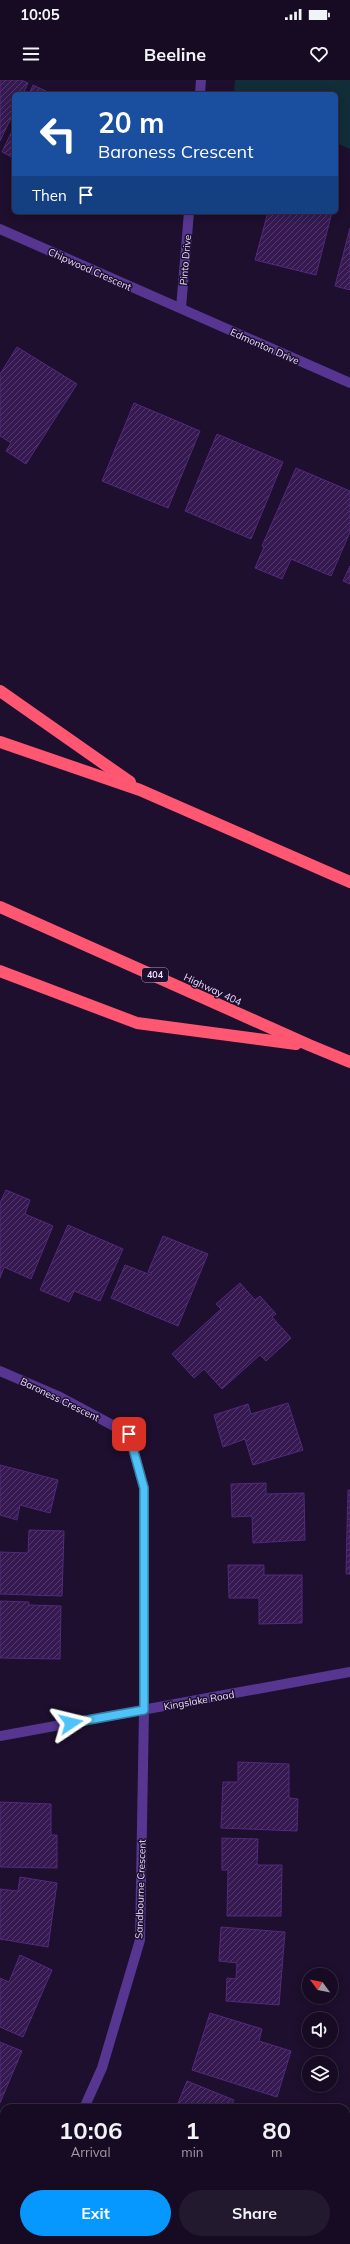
<!DOCTYPE html>
<html lang="en">
<head>
<meta charset="utf-8">
<style>
	:root { --surface:#160b22; --page:#23192f; --text:#f1f3f6; --muted:#9e9ba5; --line:#352b40; --accent:#0798ff }
	body { margin:0; font-family:Mulish,sans-serif; background:var(--page); color:var(--text); height:100vh; display:flex; flex-direction:column; font-size:15px; white-space:nowrap }
	* { box-sizing:border-box; margin:0 }
	p { font-size:13px; color:var(--muted) }
	.icon { flex:none; width:22px; height:22px; fill:none; stroke:currentColor; stroke-width:2; stroke-linecap:round; stroke-linejoin:round }
	.map { position:relative; flex:1; overflow:hidden }
	.panel { position:absolute; left:0px; top:2024px; width:350px; height:140px; display:flex; flex-direction:column; background:var(--surface); border-radius:12px 12px 0 0; box-shadow:0 2px 10px #0003,0 0 0 1px var(--line) }
	.panel>* { flex:none }
	.banner { position:absolute; left:12px; top:12px; width:326px; height:122px; border-radius:6px; box-shadow:0 2px 10px #0003,0 0 0 1px var(--line); background:#1a4fa0; color:#fff; overflow:hidden }
	.needle { width:26px; rotate:302deg }
	.buttons { position:absolute; left:302px; top:1888px; display:grid; gap:8px }
	.buttons a { display:grid; place-items:center; width:36px; height:36px; border-radius:50%; background:var(--surface); box-shadow:0 2px 10px #0003,0 0 0 1px var(--line); font-size:20px }
	.pin { position:absolute; display:grid; place-items:center; width:34px; height:34px; color:#fff; margin:-17px; border-radius:8px; box-shadow:0 2px 6px #0006 }
	.me { position:absolute; width:44px; margin:-22px; rotate:80deg; stroke-linejoin:round; filter:drop-shadow(0 0 3px #0008) }
	.turn { display:flex; align-items:center; gap:14px; height:84px; padding:0 20px; font-size:18px }
	.turn .icon { width:52px; height:52px; stroke-width:2.5 }
	.turn b { display:block; font-size:28px; line-height:34px }
	.then { display:flex; align-items:center; height:38px; padding:0 20px; background:#0003; gap:8px; font-size:15px }
	.eta { display:flex; justify-content:space-evenly; align-items:center; height:68px; text-align:center }
	.eta b { font-size:24px; font-weight:700; line-height:28px }
	.button { display:flex; gap:8px; margin-top:auto; padding:8px 20px }
	.button a { flex:1; height:46px; border-radius:24px; background:var(--accent); color:#fff; font-size:16px; font-weight:700; line-height:46px; text-align:center }
	.button a+a { background:var(--page); color:var(--text) }
	.status { display:flex; justify-content:space-between; align-items:center; height:28px; padding:0 20px; background:var(--surface); direction:ltr }
	.status svg { height:11px; fill:currentColor }
	header { display:flex; justify-content:space-between; align-items:center; height:52px; padding:0 20px; background:var(--surface); font-size:18px; font-weight:700 }
	.map>svg:first-child { display:block }
	.park { fill:#112d37 }
	.building { fill:url(#building-hatch); stroke:#54297e }
	.lines { fill:none; stroke-linecap:round; stroke-linejoin:round }
	.street { stroke:#563690; stroke-width:10 }
	.highway { stroke:#ff5672; stroke-width:12 }
	.route-casing { stroke:#337fa1; stroke-width:10 }
	.route { stroke:#4fc3f7; stroke-width:7 }
	.labels { text-anchor:middle; stroke-width:3; stroke-linejoin:round; paint-order:stroke }
	.shield { fill:#1d0f2d; stroke:#ac9ec0; stroke-width:1 }
	.shield-label { font-size:9px; font-weight:bold; fill:#eadbff }
	.street-label { font-size:10px; fill:#eadbff; stroke:#1d0f2d }
</style>
</head>
<body>
<div class="status"><b>10:05</b><svg viewBox="0 0 49 12"><path d="M0 12V9h3v3zM5 12V6h3v6zM10 12V3h3v9zM15 12V0h3v12zM26 1h20v11H26zM47 4h2v5h-2z"/></svg></div>
<header><svg class="icon" aria-label="menu" viewBox="0 0 24 24"><path d="M4 6h16M4 12h16M4 18h16"/></svg>Beeline<svg class="icon" aria-label="heart" viewBox="0 0 24 24"><path d="M12 20l-8-8c-3-5 5-10 8-4 3-6 11-1 8 4z"/></svg></header>
<div class="map">
<svg width="350" height="2164" viewBox="0 0 350 2164">
	<defs>
		<pattern id="building-hatch" width="6" height="6" patternUnits="userSpaceOnUse"><rect width="6" height="6" fill="#351950"/><path d="M-1 1l2-2M0 6l6-6M5 7l2-2" fill="none" stroke="#523a6a"/></pattern>
	</defs>
	<rect width="100%" height="100%" fill="#1d0f2d"/>
	<!-- park -->
	<polygon class="park" points="235,0 350,0 350,69 336,63 336,14 234,14"/>
	<!-- building -->
	<g class="building">
		<polygon points="0,0 21,0 28,3 23,14 14,14 14,32 0,61"/>
		<polygon points="33,5 52,14 29,14"/>
		<polygon points="14,47 14,78 2,72"/>
		<polygon points="268,132 332,132 316,195 255,180"/>
		<polygon points="350,148 350,210 335,206"/>
		<polygon points="17,267 77,304 26,384 6,371 11,363 0,356 0,294"/>
		<polygon points="134,323 200,351 168,428 102,401"/>
		<polygon points="217,354 283,382 251,459 185,431"/>
		<polygon points="296,388 350,411 350,452 331,496 291,479 282,499 255,488 264,467 262,466"/>
		<polygon points="350,486 350,504 343,501"/>
		<polygon points="6,1110 30,1120 25,1134 53,1146 31,1199 4,1187 0,1198 0,1123"/>
		<polygon points="68,1145 123,1169 100,1221 74,1211 69,1222 40,1210"/>
		<polygon points="163,1156 208,1174 178,1246 111,1218 125,1185 151,1195 151,1193 148,1192"/>
		<polygon points="240,1203 255,1220 260,1216 276,1234 272,1237 291,1258 266,1281 260,1275 222,1309 204,1289 194,1298 172,1274 221,1229 216,1224"/>
		<polygon points="288,1323 303,1370 253,1385 245,1359 223,1367 214,1335 248,1324 251,1334"/>
		<polygon points="0,1385 58,1400 50,1433 20,1425 17,1440 0,1435"/>
		<polygon points="266,1403 266,1414 304,1413 305,1460 253,1463 252,1436 232,1437 231,1404"/>
		<polygon points="348,1410 350,1410 350,1494 346,1494"/>
		<polygon points="29,1450 64,1451 62,1516 0,1514 0,1472 28,1473"/>
		<polygon points="228,1485 264,1485 264,1495 302,1495 302,1543 259,1544 259,1518 229,1518"/>
		<polygon points="0,1521 29,1522 29,1525 61,1526 60,1579 0,1578"/>
		<polygon points="238,1682 289,1684 289,1718 298,1719 297,1751 221,1748 223,1702 238,1702"/>
		<polygon points="0,1722 51,1724 51,1755 57,1755 57,1788 0,1787"/>
		<polygon points="222,1758 258,1759 257,1785 282,1785 281,1836 227,1836 228,1790 222,1790"/>
		<polygon points="20,1797 57,1803 48,1867 0,1859 0,1809 18,1811"/>
		<polygon points="221,1847 285,1852 279,1925 226,1921 227,1898 236,1899 237,1883 219,1881"/>
		<polygon points="20,1875 52,1890 23,1957 0,1947 0,1898 9,1902"/>
		<polygon points="210,1933 262,1949 259,1961 291,1971 277,2017 192,1990"/>
		<polygon points="0,1962 22,1971 0,2023"/>
		<polygon points="187,2001 234,2020 230,2028 176,2028"/>
		<polygon points="346,2093 350,2095 350,2150 346,2148"/>
		<polygon points="120,2160 156,2160 165,2164 118,2164"/>
		<polygon points="186,2160 205,2160 204,2164 196,2164"/>
	</g>
	<g class="lines">
		<!-- street -->
		<g class="street">
			<polyline points="200,14 201,0"/>
			<polyline points="0,149 350,303"/>
			<polyline points="181,228 189,132"/>
			<polyline points="0,1291 58,1316 129,1354 144,1408 144,1630 140,1860 102,1988 84,2028"/>
			<polyline points="0,1656 350,1592"/>
			<polyline points="21,2164 23,2160"/>
		</g>
		<!-- highway -->
		<g class="highway">
			<polyline points="0,611 130,702"/>
			<polyline points="0,662 140,710 350,802"/>
			<polyline points="0,827 309,965 350,982"/>
			<polyline points="0,891 137,943 296,964"/>
		</g>
	</g>
	<g class="lines">
		<!-- route casing -->
		<g class="route-casing">
			<polyline id="route" points="71,1643 144,1630 144,1408 129,1354"/>
		</g>
		<!-- route -->
		<use href="#route" class="route"/>
	</g>
	<g class="labels">
		<!-- shield labels -->
		<rect class="shield" x="142" y="888" width="26" height="14" rx="3"/>
		<g class="shield-label">
			<text x="155" y="898">404</text>
		</g>
		<!-- street labels -->
		<g class="street-label">
			<text transform="translate(185 180) rotate(-85)" y="4">Pinto Drive</text>
			<text transform="translate(90 189) rotate(24)" y="4">Chipwood Crescent</text>
			<text transform="translate(265 266) rotate(24)" y="4">Edmonton Drive</text>
			<text transform="translate(213 909) rotate(25)" y="4">Highway 404</text>
			<text transform="translate(60 1319) rotate(26)" y="4">Baroness Crescent</text>
			<text transform="translate(199 1620) rotate(-10)" y="4">Kingslake Road</text>
			<text transform="translate(140 1809) rotate(-88)" y="4">Sandbourne Crescent</text>
		</g>
	</g>
</svg>
<div class="buttons">
<a><svg class="needle" viewBox="-14 -14 28 28"><path d="M0-13l5 13h-10z" fill="#e53935"/><path d="M0 13l5-13h-10z" fill="#9e9ba5"/></svg></a>
<a><svg class="icon" aria-label="sound" viewBox="0 0 24 24"><path d="M4 9h4l5-4v14l-5-4H4zM17 9q2 3 0 6"/></svg></a>
<a><svg class="icon" aria-label="layers" viewBox="0 0 24 24"><path d="M12 4l9 5-9 5-9-5zM3 14l9 5 9-5"/></svg></a>
</div>
<div class="pin" style="left:129px;top:1354px;background:#d93025"><svg class="icon" aria-label="arrive" viewBox="0 0 24 24"><path d="M6 21V4h12l-3 4 3 4H6"/></svg></div>
<svg class="me" style="left:71px;top:1643px" viewBox="-20 -20 40 40"><path d="M0-17L14 15 0 8-14 15z" fill="#4fc3f7" stroke="#fff" stroke-width="4"/></svg>
<div class="banner">
<div class="turn"><svg class="icon" aria-label="left" viewBox="0 0 24 24"><path d="M17 20v-9H6M10 6l-5 5 5 5"/></svg><div><b>20 m</b>Baroness Crescent</div></div>
<div class="then">Then<svg class="icon" aria-label="arrive" viewBox="0 0 24 24"><path d="M6 21V4h12l-3 4 3 4H6"/></svg></div>
</div>
<section class="panel">
<div class="eta">
<div><b>10:06</b><p>Arrival</p></div>
<div><b>1</b><p>min</p></div>
<div><b>80</b><p>m</p></div>
</div>
<div class="button"><a>Exit</a><a>Share</a></div>
</section>
</div>
</body>
</html>
